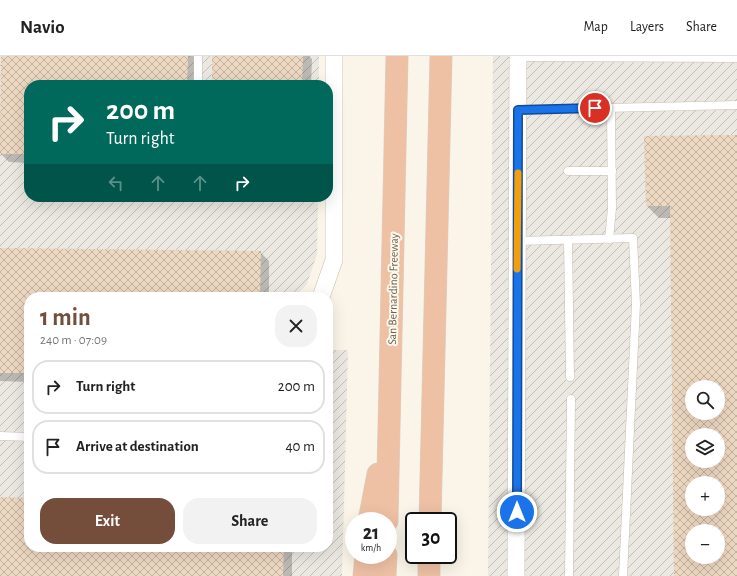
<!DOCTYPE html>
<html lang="en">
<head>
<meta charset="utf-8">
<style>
	:root { --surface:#fff; --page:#f2f2f2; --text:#222; --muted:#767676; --line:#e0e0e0; --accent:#744e3b }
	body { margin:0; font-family:"Alegreya Sans",sans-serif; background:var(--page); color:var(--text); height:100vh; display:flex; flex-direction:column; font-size:15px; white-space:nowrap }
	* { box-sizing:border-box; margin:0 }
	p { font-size:13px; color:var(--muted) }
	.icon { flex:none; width:22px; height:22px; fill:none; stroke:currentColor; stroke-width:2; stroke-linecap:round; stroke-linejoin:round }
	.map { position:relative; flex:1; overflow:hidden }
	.details { position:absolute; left:24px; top:236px; width:309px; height:260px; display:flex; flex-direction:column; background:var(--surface); border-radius:16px; box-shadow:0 4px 16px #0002 }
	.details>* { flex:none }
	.guide { position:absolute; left:24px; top:24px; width:309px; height:122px; border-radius:16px; box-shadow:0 4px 16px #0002; background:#00695c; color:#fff; overflow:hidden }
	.buttons { position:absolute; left:685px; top:324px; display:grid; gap:8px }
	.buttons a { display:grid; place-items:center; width:40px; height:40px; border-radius:50%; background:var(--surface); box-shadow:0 4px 16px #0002; font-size:20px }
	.speed { position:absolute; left:345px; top:456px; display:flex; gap:8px; font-size:20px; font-weight:700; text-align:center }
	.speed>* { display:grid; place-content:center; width:52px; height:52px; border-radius:50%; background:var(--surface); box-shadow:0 4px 16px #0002; line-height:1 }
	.speed small { font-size:10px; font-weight:400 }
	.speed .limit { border:2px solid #111; border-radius:6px; background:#fff; color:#111 }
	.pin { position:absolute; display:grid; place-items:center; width:34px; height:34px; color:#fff; margin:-17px; border:2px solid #fff; border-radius:50%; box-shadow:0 1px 4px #0007 }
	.me { position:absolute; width:44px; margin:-22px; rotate:0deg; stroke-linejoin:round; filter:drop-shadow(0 0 3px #0008) }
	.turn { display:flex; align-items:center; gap:14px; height:84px; padding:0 16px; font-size:18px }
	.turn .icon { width:52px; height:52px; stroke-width:2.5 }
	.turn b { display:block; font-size:28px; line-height:34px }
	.lanes { display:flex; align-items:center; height:38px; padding:0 16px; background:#0003; justify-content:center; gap:20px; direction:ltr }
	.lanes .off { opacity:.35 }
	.round { display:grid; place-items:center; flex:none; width:42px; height:42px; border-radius:16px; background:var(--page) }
	.summary { display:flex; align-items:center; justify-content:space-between; height:68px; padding:0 16px }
	h1 { font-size:24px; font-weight:600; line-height:30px; color:var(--accent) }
	.primary-button { display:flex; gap:8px; margin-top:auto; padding:8px 16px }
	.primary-button a { flex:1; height:46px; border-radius:16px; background:var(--accent); color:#fff; font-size:16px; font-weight:600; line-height:46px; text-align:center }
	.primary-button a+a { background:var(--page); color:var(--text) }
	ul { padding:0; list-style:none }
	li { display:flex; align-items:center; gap:12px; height:54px; margin:0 8px 6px; padding:0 8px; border:2px solid var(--line); border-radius:16px }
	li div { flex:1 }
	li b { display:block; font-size:15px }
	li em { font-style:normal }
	header { display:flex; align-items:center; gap:24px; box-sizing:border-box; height:56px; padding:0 20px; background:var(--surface); border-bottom:1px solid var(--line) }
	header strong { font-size:19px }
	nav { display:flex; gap:22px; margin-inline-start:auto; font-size:14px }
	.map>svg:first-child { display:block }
	.industrial { fill:url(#industrial-furrows); fill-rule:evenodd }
	.shadow { fill:#0003; fill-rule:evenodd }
	.building { fill:url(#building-cross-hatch); fill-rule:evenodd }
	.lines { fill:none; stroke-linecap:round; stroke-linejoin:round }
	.service-casing { stroke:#cbbeaf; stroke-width:9 }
	.minor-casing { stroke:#cbbeaf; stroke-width:18 }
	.motorway-casing { stroke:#d8d2cd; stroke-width:23 }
	.service { stroke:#fff; stroke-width:8 }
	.minor { stroke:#fff; stroke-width:17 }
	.motorway { stroke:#eec1a5; stroke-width:22 }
	.route-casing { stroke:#114b97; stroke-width:10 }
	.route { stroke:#1a73e8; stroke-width:7 }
	.slow { stroke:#f59e0b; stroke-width:7 }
	.labels { text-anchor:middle; stroke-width:4; stroke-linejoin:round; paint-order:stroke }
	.street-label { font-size:12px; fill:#725f4e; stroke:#fdf9ee }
</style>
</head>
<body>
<header>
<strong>Navio</strong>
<nav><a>Map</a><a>Layers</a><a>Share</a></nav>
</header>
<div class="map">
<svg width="737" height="520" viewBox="0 0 737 520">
	<defs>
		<pattern id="industrial-furrows" width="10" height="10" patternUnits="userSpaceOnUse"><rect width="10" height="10" fill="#ebe7e1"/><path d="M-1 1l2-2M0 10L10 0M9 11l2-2" fill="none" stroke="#c3beb9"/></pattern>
		<pattern id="building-cross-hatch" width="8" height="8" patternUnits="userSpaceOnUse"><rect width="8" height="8" fill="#edd8c2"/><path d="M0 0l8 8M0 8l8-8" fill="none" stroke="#c4b2a0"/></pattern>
	</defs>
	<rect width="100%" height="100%" fill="#faf5e8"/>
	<!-- industrial -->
	<g class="industrial">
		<polygon points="0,0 319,0 319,29 29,29 29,141 318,141 317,198 307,228 295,241 29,241 29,491 328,491 328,294 348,294 342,520 0,520"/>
		<path d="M493,0h244v520h-249zM692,331h26v26h-26zM692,379h26v26h-26zM692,427h26v26h-26zM692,475h26v26h-26z"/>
	</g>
	<!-- shadow -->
	<g class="shadow">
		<polygon points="2,0 197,0 196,29 29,29 29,107 9,106 0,97"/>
		<polygon points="213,0 309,0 312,3 311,29 213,29"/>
		<path d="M737,80v440h-62l-4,-358h-12l-12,-12zM692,331h26v26h-26zM692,379h26v26h-26zM692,427h26v26h-26zM692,475h26v26h-26z"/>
		<polygon points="0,193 260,196 269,205 269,241 29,241 29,326 0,325"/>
		<polygon points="0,442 29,443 29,491 292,491 292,520 0,520"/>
	</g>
	<!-- building -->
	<g class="building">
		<polygon points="1,0 188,0 187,29 29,29 29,98 0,98"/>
		<polygon points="212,0 303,0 302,29 212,29"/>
		<path d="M737,79v441h-63l-4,-370h-24l-2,-70zM692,331h26v26h-26zM692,379h26v26h-26zM692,427h26v26h-26zM692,475h26v26h-26z"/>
		<polygon points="0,192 261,195 260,241 29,241 29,317 0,317"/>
		<polygon points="0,441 29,442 29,491 284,491 283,520 0,520"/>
	</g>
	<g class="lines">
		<!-- service casing -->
		<g class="service-casing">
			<g id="service">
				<polyline points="518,1 737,2"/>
				<polyline points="198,29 198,0"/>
				<polyline points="518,54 737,49"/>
				<polyline points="568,115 612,115"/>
				<polyline points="609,183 612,152 611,52"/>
				<polyline points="568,184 570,321"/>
				<polyline points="518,185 633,182 636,248 623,520"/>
				<polyline points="0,380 29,381"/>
				<polyline points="569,520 571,343"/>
			</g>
		</g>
		<!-- minor casing -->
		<g class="minor-casing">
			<g id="minor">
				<polyline points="321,241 334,204 334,0"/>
				<polyline points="516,520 518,0"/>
			</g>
		</g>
		<!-- motorway casing -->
		<g class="motorway-casing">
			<g id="motorway">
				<polyline points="369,465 378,418"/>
				<polyline points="387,465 397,0"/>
				<polyline points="430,465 441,0"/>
				<polyline points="364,520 366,499"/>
				<polyline points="385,520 386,499"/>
				<polyline points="429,520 429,499"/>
			</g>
		</g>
		<!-- service -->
		<use href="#service" class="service"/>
		<!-- minor -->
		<use href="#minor" class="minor"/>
		<!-- motorway -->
		<use href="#motorway" class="motorway"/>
	</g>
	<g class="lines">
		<!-- route casing -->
		<g class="route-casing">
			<polyline id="route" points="517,456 518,54 595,52"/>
		</g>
		<!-- route -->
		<use href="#route" class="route"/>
		<!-- slow -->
		<polyline class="slow" points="517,213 518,117"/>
	</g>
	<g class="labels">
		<!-- street labels -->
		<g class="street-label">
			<text transform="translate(393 233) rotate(-89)" y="4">San Bernardino Freeway</text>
		</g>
	</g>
</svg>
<div class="buttons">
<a><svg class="icon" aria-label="search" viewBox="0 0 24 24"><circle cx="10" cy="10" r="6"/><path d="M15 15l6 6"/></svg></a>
<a><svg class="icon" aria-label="layers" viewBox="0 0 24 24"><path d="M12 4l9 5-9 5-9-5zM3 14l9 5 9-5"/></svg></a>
<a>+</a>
<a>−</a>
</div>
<div class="speed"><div>21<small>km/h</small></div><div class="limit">30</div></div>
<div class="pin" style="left:595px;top:52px;background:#d93025"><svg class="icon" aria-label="arrive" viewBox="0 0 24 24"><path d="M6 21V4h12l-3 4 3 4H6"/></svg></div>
<svg class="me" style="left:517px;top:456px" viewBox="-20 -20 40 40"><circle r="17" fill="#1a73e8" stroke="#fff" stroke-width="3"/><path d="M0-11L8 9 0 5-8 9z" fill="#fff"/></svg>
<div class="guide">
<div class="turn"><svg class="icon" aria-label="right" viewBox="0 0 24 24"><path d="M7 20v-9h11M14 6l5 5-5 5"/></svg><div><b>200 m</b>Turn right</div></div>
<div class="lanes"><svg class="icon off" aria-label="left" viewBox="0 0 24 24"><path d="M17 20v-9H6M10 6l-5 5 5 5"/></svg><svg class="icon off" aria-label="ahead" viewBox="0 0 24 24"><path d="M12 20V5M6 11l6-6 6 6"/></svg><svg class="icon off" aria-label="ahead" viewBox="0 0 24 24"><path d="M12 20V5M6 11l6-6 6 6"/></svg><svg class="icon" aria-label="right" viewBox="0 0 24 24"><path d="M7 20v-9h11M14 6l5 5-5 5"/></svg></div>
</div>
<section class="details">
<div class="summary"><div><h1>1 min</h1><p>240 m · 07:09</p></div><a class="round"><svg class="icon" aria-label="close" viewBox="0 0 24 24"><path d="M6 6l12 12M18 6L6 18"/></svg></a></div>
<ul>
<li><svg class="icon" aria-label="right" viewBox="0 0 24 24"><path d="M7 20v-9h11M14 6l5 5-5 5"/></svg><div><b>Turn right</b></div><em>200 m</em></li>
<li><svg class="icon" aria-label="arrive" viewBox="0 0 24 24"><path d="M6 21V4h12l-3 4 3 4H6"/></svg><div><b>Arrive at destination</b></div><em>40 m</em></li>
</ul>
<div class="primary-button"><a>Exit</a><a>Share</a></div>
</section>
</div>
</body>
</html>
